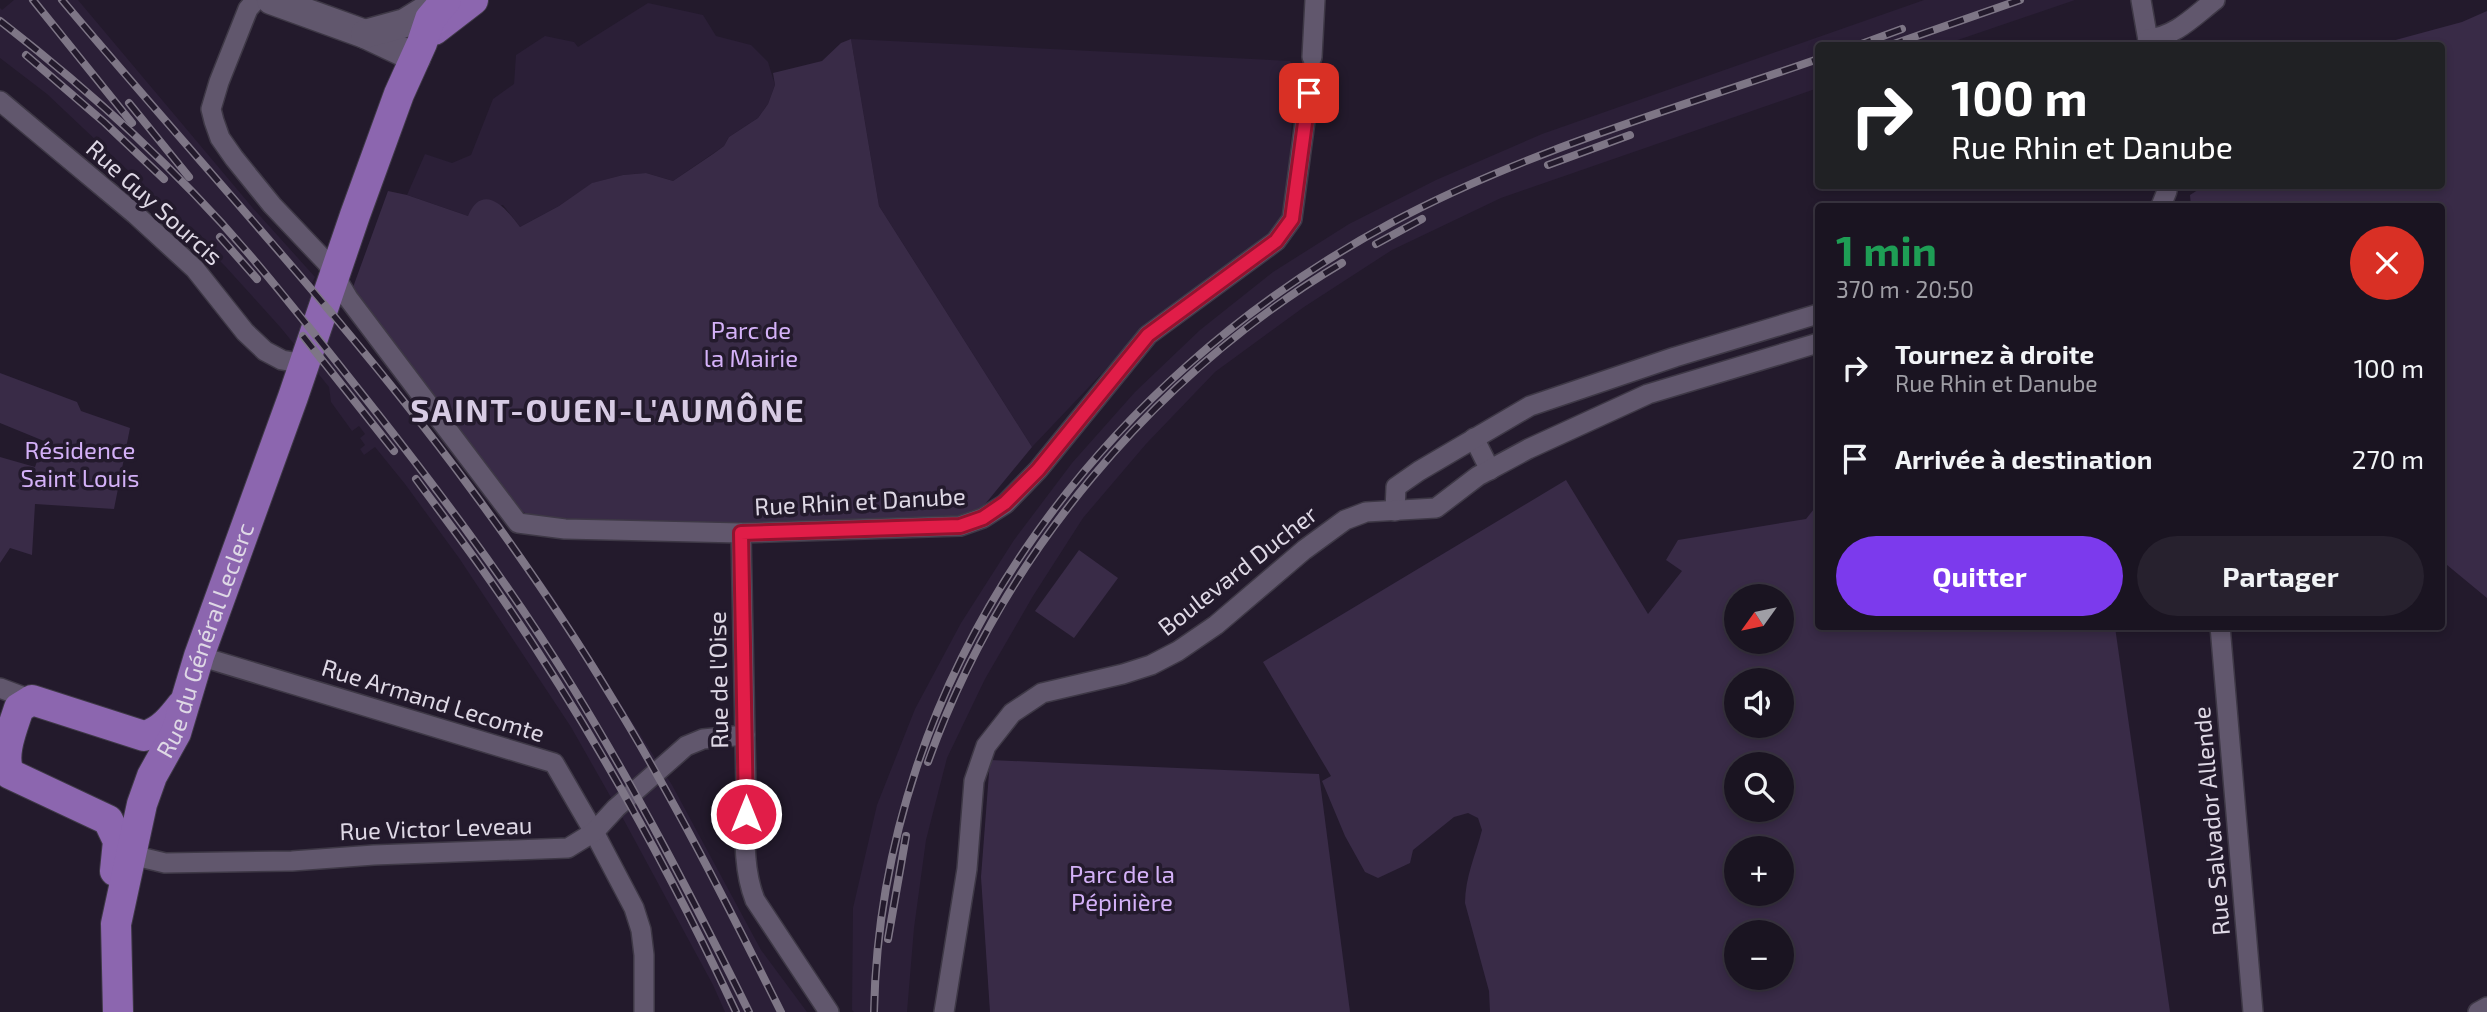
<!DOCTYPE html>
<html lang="fr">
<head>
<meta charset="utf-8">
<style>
	:root { --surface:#1a1421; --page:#27212e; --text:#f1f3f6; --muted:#9f9ea5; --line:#38333f; --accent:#7c3aed }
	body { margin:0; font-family:"Exo 2",sans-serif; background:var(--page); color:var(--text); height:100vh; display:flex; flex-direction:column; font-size:26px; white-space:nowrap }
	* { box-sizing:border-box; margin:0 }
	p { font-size:23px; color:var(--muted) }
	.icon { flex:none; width:38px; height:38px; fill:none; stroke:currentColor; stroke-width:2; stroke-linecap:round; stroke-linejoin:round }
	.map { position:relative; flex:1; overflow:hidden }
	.panel { position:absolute; left:1815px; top:203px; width:630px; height:427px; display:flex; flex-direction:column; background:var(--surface); border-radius:7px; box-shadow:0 4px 10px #0003,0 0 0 2px var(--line) }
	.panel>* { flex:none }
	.guide { position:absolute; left:1815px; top:42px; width:630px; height:147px; border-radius:7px; box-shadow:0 4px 10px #0003,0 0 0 2px var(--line); background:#202124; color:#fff; overflow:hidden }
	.needle { width:46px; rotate:237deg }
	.controls { position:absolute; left:1724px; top:584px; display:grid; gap:14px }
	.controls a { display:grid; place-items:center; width:70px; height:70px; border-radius:50%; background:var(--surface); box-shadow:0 4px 10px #0003,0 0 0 2px var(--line); font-size:35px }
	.pin { position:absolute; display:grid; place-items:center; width:60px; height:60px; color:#fff; margin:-30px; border-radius:14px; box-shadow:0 4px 10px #0006 }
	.me { position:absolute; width:77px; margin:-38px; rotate:0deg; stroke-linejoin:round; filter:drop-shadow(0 0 5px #0008) }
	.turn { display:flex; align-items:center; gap:24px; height:147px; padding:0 21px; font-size:32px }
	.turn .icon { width:91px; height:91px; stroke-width:2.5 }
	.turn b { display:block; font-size:49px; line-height:60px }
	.round { display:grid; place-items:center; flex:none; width:74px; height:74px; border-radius:37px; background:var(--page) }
	.summary { display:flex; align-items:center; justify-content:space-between; height:119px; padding:0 21px }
	h1 { font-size:42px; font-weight:700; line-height:52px; color:#1e9e55 }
	.action { display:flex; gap:14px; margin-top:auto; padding:14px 21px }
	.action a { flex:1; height:80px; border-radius:42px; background:var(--accent); color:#fff; font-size:28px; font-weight:700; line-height:80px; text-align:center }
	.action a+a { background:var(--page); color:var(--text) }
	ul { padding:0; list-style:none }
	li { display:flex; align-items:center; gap:21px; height:91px; padding:0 21px }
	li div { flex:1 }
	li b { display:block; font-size:26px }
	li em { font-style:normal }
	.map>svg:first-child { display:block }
	.built { fill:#2b1f37 }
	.green { fill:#392b47; fill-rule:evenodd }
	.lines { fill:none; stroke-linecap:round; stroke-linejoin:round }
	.street-casing { stroke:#3e3846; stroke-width:22 }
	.secondary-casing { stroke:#3e3846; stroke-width:31 }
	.primary-casing { stroke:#3e3846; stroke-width:32 }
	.street { stroke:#61576d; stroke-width:19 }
	.secondary { stroke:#61576d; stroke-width:28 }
	.primary { stroke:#8c66af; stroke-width:30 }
	.rail-casing { stroke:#7e7686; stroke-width:8 }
	.rail { stroke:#231a2c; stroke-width:5; stroke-dasharray:16; stroke-linecap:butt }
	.route-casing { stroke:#92132f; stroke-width:18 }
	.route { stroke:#e11d48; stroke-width:12 }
	.labels { text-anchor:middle; stroke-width:7; stroke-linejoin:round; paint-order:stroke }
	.street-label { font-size:24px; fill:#ded8e5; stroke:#231a2c }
	.park-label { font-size:24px; fill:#d4b1f8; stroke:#231a2c }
	.district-label { font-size:32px; font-weight:bold; letter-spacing:2px; fill:#d7cbe4; stroke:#231a2c }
</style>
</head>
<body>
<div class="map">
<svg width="2487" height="1012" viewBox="0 0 2487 1012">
	<rect width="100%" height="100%" fill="#231a2c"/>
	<!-- built -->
	<g class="built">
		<polygon points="14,0 78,0 252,207 315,277 312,283 464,475 554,598 672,785 761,950 807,1012 725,1012 713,985 626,824 571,727 459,558 405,484 375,447 364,455 360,449 365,445 360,438 365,434 359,426 352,431 331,402 329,387 281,328 225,266 155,196 47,94 0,58 0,8 2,10"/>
		<polygon points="1924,0 2075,0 1943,45 1818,46 1818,88 1501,198 1392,250 1304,307 1215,372 1146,444 1083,518 1033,596 985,679 947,758 926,840 914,928 907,1012 854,1012 852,1010 853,908 877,805 915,709 961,623 1014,540 1072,463 1135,392 1200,330 1273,272 1349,224 1436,180 1542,134"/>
		<polygon points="648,3 703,15 716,36 751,45 768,62 775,85 768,104 758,118 729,137 724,146 673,181 646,173 623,175 593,183 559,206 520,227 503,205 468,216 407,195 425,154 452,163 471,155 493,99 514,84 516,55 545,36 574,42 578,47"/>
		<polygon points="851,39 1290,61 1302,79 1303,95 1293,105 1286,210 1270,234 1142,331 1032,447 879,206"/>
	</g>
	<!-- green -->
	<g class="green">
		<polygon points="2487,11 2487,598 2441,560 2441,206 2191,206 2190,195 2204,186 2441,186 2441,46 2377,45 2462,22"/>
		<path d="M851,39l28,167 153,241 -46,56 -7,7 -18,7 -217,10 -211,-8 -19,-14 -119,-161 -43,-54 36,-99 19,4 61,21c15,-35 39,-7 52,11l39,-21 33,-23 31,-8 23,-2 27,8 40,-27 11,-8 5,-9 29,-19 10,-14 7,-19 -2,-12 49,-12 19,-18z"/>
		<polygon points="0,373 77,402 81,411 130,428 114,509 35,504 32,555 10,548 0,563 0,457 35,467 44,441 0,423"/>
		<path d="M1566,480l82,134 34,-43 -16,-11 12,-20 128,-21 12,-15v122l297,1 55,385h-680l-1,-21 -24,-88c0,-26 11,-49 17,-73l-4,-12 -10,-5 -14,4 -41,33 -3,13 -32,15 -13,-6 -20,-36 -23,-55 9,-5 -68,-114zM1736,597h46v45h-46zM1736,681h46v45h-46zM1736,765h46v45h-46zM1736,849h46v45h-46zM1736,933h46v45h-46z"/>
		<polygon points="1079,550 1118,578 1074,638 1035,611"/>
		<polygon points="990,760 1319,774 1350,1012 990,1012 981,877"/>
	</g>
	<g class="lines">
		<!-- street casing -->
		<g class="street-casing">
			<g id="street">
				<polyline points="256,0 248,9 219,82 211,109 214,121 220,138 234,158 272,205 327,263 348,298 518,523 565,529 741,533 960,526 983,518 1005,504 1038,470 1148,335 1276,241 1292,219 1312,68"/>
				<polyline points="2141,0 2149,46"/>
				<path d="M2148,39c28,-3 45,-22 67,-39"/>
				<polyline points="1312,57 1315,0"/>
				<polyline points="0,101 135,214 195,269 245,332 265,351 282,360 305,364"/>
				<polyline points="2161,206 2167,191 2166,186"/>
				<polyline points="1474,438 1490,470"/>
				<polyline points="1395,511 1396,487 1419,471 1530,406 1675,357 1818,314"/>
				<path d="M741,533c2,86 4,171 5,256 0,38 -5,75 9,111l74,112"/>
				<polyline points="2220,626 2253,1012"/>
				<polyline points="199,656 554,763 594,832 634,908 641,930 644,955 644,1012"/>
				<polyline points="0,688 32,700"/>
				<polyline points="127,841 132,850 144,858 165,863 292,861 374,855 568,848 594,832 616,808 686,746 703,739 745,735"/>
				<polyline points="944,1012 967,869 974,781 986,746 1012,713 1042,693 1123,674 1151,665 1178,651 1216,625 1304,550 1345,520 1366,512 1436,508 1478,476 1528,449 1648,394 1818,343"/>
				<polyline points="2478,1012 2487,1007"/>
			</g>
		</g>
		<!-- secondary casing -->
		<g class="secondary-casing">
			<g id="secondary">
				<polyline points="271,0 365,34 416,58"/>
				<polyline points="365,34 405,23 442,0"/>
			</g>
		</g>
		<!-- primary casing -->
		<g class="primary-casing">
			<g id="primary">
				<polyline points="434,30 473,0"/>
				<path d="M115,871l3,-30 -10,-21 -98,-46c-10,-18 3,-47 9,-66l13,-8 112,36c17,-4 28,-18 38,-31"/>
				<path id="s1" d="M118,1012l-2,-88 26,-120 10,-28 24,-43 23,-77 94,-259 62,-182 44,-121 23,-51 8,-24 16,-19"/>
			</g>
		</g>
		<!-- street -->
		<use href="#street" class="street"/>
		<!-- secondary -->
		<use href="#secondary" class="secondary"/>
		<!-- primary -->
		<use href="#primary" class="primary"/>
		<!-- rail casing -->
		<g class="rail-casing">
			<g id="rail">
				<polyline points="33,0 132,123"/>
				<path d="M62,0c135,161 281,316 406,485 51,69 100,140 144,213 62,101 116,208 169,314"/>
				<path d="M0,21c89,69 174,146 248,232 35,41 69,84 103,127 78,98 155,199 221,306 65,105 122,215 177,326"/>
				<polyline points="1856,46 1902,29"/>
				<polyline points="1888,46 2020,0"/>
				<polyline points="26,55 105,123 164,179"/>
				<polyline points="129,103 189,177"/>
				<polyline points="1548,165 1630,135"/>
				<polyline points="220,237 257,279"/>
				<polyline points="1376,244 1422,219"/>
				<polyline points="303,336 394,451"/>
				<path d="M416,479c22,30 45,60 66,90 98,139 182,289 254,443"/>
				<path d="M928,762c73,-205 227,-388 414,-499"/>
				<polyline points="888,939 906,836"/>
				<path d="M874,1012c7,-340 224,-631 517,-789 134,-72 284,-114 427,-164"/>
			</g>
		</g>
		<!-- rail -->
		<use href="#rail" class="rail"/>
	</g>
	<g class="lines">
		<!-- route casing -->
		<g class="route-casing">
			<polyline id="route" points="746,814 741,533 960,526 983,518 1005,503 1038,470 1148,335 1276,241 1292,219 1309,93"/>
		</g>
		<!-- route -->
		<use href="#route" class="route"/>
	</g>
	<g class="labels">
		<!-- street labels -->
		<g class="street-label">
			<text transform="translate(154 203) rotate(42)" y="8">Rue Guy Sourcis</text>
			<text transform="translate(860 502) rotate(-3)" y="8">Rue Rhin et Danube</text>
			<text transform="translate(1238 571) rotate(-38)" y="8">Boulevard Ducher</text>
			<text dy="8" stroke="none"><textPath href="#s1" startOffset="387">Rue du Général Leclerc</textPath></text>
			<text transform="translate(719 680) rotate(-91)" y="8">Rue de l'Oise</text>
			<text transform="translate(433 701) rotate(17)" y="8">Rue Armand Lecomte</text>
			<text transform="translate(2212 821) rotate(-95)" y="8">Rue Salvador Allende</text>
			<text transform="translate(436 829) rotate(-2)" y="8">Rue Victor Leveau</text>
		</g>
		<!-- park labels -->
		<g class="park-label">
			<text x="751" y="339">Parc de<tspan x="751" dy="28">la Mairie</tspan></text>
			<text x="80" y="459">Résidence<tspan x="80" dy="28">Saint Louis</tspan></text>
			<text x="1122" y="883">Parc de la<tspan x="1122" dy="28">Pépinière</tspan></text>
		</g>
		<!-- district labels -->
		<g class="district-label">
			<text x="608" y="422">SAINT-OUEN-L'AUMÔNE</text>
		</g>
	</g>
</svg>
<div class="controls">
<a><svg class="needle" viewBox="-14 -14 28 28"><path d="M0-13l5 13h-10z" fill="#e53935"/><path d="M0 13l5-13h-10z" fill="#9f9ea5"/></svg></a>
<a><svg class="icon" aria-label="sound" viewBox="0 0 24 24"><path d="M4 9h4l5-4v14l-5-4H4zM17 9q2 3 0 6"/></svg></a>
<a><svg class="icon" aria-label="search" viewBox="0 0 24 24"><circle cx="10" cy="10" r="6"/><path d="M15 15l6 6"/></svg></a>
<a>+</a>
<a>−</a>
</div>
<div class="pin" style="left:1309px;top:93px;background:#d93025"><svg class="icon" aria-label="arrive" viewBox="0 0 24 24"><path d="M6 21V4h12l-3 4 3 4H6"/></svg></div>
<svg class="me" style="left:746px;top:814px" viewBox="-20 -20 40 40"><circle r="17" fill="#e11d48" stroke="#fff" stroke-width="3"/><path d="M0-11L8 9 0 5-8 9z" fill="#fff"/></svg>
<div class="guide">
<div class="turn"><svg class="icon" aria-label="right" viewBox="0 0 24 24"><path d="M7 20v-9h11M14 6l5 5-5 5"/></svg><div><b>100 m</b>Rue Rhin et Danube</div></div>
</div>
<section class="panel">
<div class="summary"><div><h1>1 min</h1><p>370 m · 20:50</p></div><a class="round" style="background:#d93025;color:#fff"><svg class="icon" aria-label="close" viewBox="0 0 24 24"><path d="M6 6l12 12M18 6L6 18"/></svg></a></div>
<ul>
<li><svg class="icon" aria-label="right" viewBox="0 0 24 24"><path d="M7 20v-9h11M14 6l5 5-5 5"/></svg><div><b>Tournez à droite</b><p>Rue Rhin et Danube</p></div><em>100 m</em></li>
<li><svg class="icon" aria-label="arrive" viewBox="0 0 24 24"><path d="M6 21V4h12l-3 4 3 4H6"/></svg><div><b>Arrivée à destination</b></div><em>270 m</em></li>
</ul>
<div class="action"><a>Quitter</a><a>Partager</a></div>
</section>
</div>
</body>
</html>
